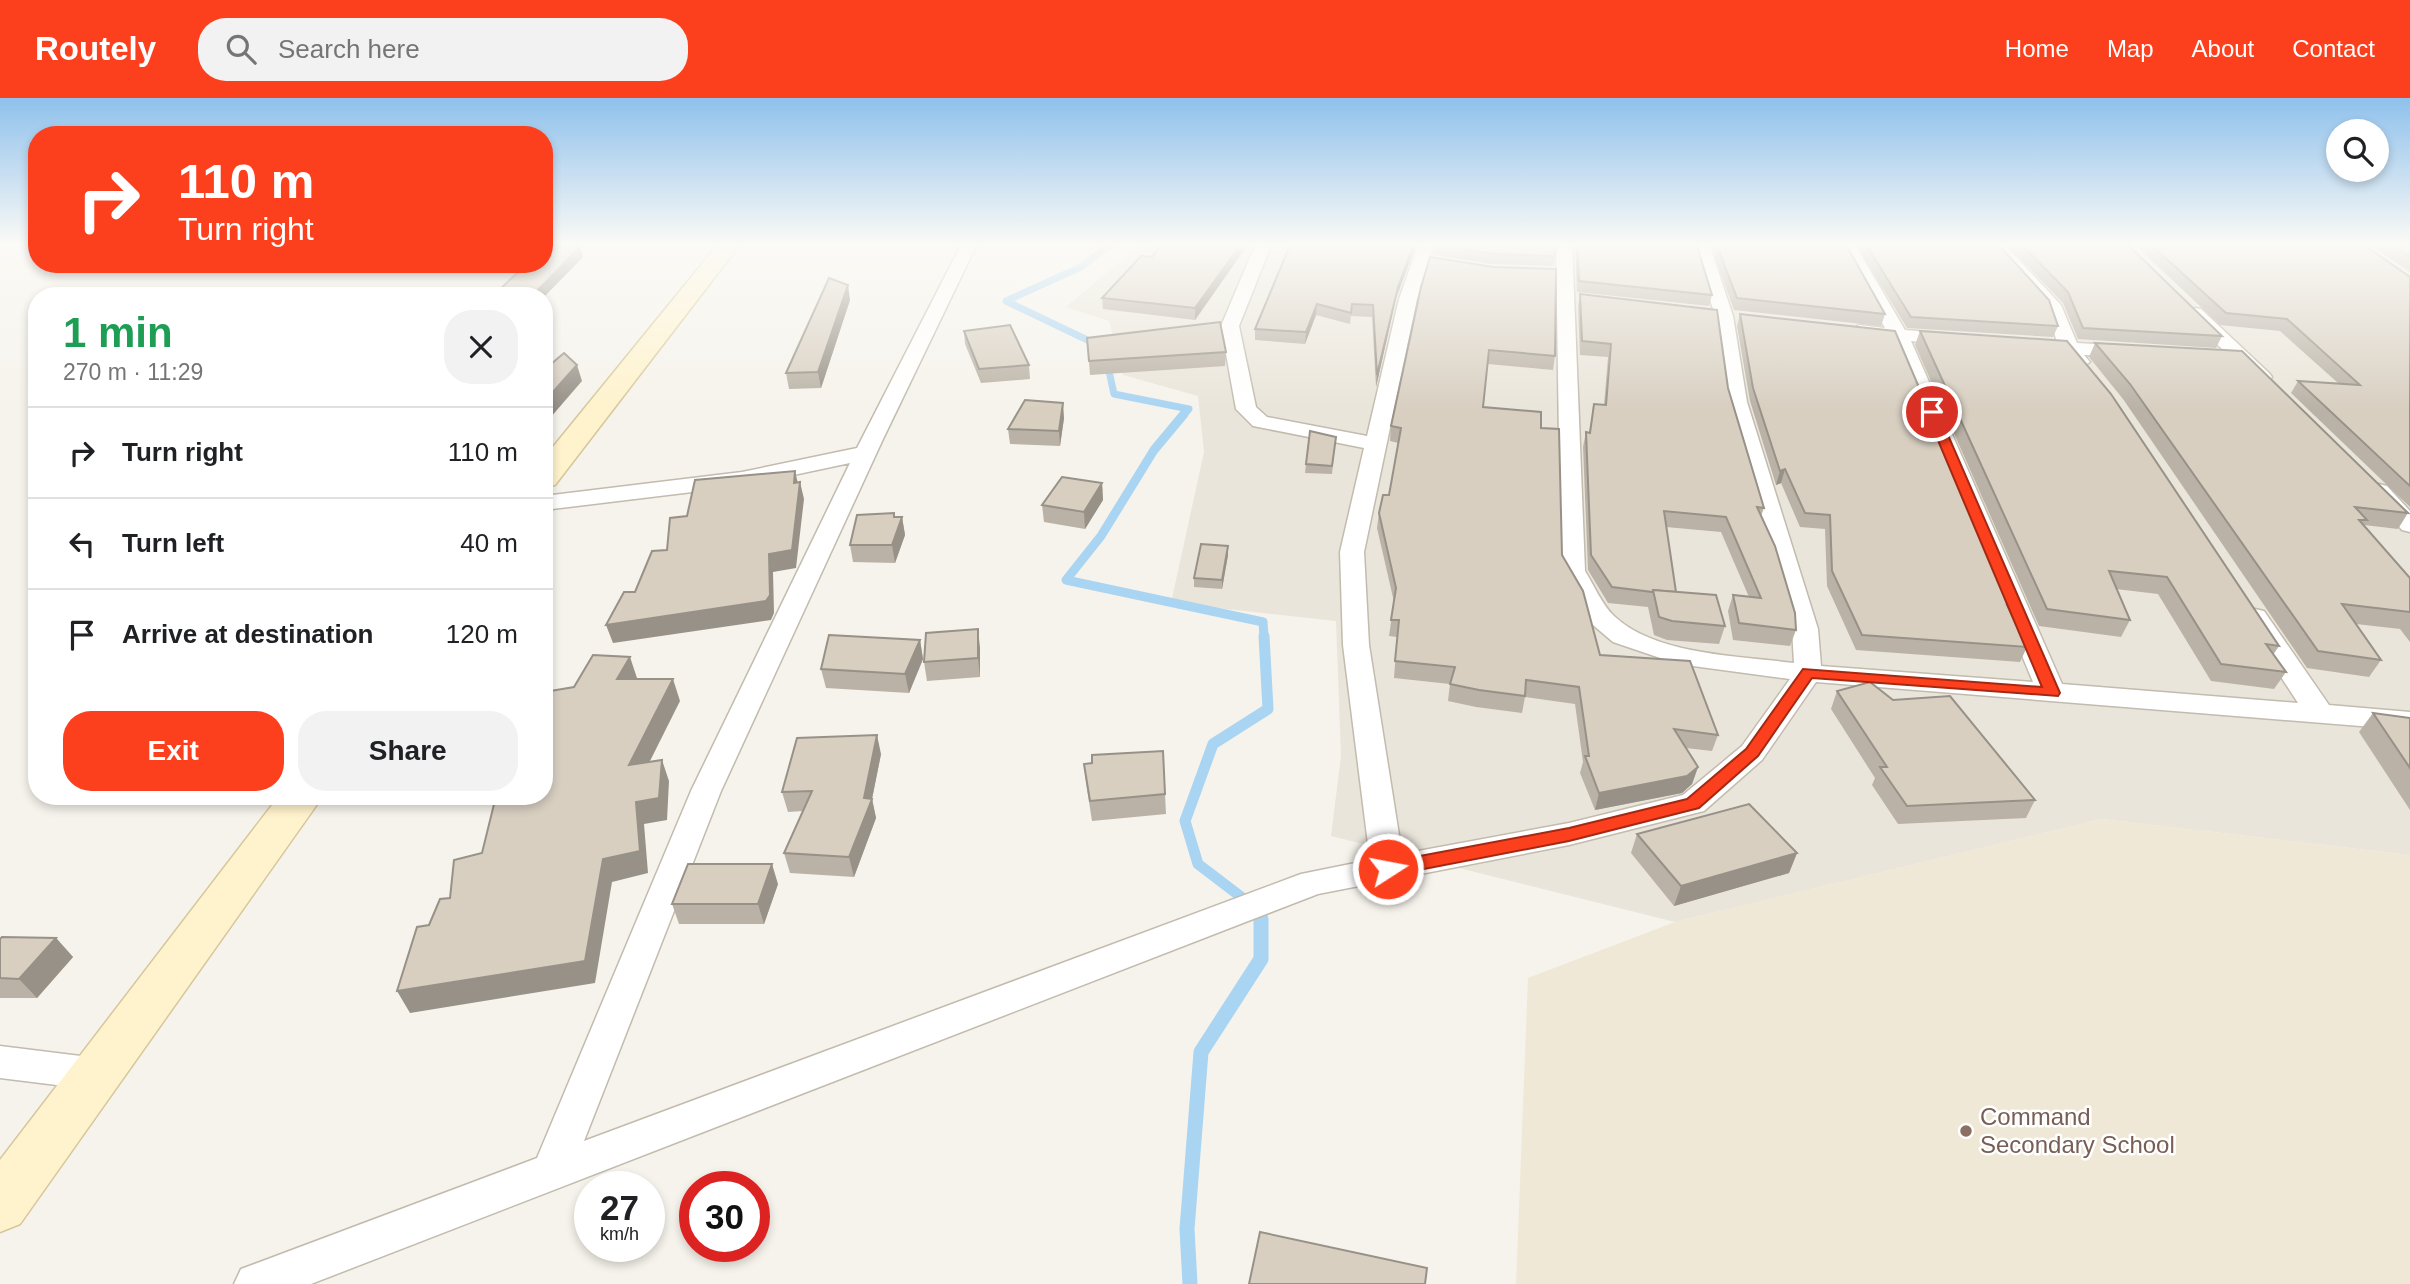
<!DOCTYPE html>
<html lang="en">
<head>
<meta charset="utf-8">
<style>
	:root { --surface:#fff; --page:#f2f2f2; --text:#202124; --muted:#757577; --line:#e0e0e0; --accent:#fc3f1d }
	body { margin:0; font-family:Arial,sans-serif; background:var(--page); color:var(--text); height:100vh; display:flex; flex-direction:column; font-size:26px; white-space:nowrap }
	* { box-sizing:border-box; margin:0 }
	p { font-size:23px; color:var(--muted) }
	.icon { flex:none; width:38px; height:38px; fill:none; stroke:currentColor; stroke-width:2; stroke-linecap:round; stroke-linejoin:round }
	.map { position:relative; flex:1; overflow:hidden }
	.side { position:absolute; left:28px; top:189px; width:525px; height:518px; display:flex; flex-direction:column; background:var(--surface); border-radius:28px; box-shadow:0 4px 10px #0003 }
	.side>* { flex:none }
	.hud { position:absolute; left:28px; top:28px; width:525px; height:147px; border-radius:28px; box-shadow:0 4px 10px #0003; background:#fc3f1d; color:#fff; overflow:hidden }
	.controls { position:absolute; left:2326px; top:21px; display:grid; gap:14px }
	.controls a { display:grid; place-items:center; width:63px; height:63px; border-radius:50%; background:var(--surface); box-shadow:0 4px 10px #0003; font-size:35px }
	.speed { position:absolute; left:574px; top:1073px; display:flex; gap:14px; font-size:35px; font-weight:700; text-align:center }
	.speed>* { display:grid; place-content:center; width:91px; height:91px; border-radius:50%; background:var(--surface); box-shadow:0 4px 10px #0003; line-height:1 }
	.speed small { font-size:18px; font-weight:400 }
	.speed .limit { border:10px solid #d22; background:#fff; color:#111 }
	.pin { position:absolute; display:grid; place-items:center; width:60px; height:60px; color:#fff; margin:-30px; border:4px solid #fff; border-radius:50%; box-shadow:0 2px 7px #0007 }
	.me { position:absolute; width:77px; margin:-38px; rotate:79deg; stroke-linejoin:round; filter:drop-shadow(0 0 5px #0008) }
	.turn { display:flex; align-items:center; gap:24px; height:147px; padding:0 35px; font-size:32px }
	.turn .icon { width:91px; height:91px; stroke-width:2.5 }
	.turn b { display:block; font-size:49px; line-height:60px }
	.round { display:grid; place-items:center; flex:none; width:74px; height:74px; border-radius:28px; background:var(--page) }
	.head { display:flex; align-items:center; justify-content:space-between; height:119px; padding:0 35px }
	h1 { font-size:42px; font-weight:600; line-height:52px; color:#1e9e55 }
	.cta { display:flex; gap:14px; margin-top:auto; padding:14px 35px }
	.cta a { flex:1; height:80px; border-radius:28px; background:var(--accent); color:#fff; font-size:28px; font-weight:600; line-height:80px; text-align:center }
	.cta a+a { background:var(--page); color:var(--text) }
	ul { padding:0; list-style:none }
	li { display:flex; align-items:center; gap:21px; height:91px; padding:0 35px; border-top:2px solid var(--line) }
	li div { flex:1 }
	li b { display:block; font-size:26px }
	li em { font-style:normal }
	header { display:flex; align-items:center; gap:42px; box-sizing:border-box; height:98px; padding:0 35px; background:var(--accent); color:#fff }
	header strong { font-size:33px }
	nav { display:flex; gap:38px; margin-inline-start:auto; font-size:24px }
	.search { width:490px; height:63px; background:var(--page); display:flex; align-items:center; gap:18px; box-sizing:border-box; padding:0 24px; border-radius:28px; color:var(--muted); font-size:26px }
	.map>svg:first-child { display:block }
	.residential { fill:#eae5da }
	.education { fill:#efe8d6 }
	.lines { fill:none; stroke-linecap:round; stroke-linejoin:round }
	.stream-far3 { stroke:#a9d4f2; stroke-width:7 }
	.stream-far2 { stroke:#a9d4f2; stroke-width:9 }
	.stream-far1 { stroke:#a9d4f2; stroke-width:11 }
	.stream { stroke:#a9d4f2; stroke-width:15 }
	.street-casing { stroke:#c2bbae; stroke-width:3 }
	.secondary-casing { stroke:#d6c79b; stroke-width:3 }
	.street { fill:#fff; fill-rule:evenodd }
	.secondary { fill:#fff3cd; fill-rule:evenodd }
	.wall { fill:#bab2a6 }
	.shaded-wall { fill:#979187 }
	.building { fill:#d8cfc1; stroke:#979187; stroke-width:2 }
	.route { fill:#fc3f1d; stroke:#a42913; stroke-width:2 }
	.education-dot { fill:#8d6e63; stroke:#fff; stroke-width:2.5 }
	.labels { text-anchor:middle; stroke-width:5; stroke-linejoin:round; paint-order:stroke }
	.near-education-label { font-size:24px; fill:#785e54; stroke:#fff; text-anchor:start }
</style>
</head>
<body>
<header>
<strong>Routely</strong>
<div class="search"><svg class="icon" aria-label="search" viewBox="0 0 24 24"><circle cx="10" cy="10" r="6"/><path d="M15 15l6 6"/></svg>Search here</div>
<nav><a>Home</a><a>Map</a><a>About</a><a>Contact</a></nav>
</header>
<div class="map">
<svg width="2410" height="1186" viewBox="0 0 2410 1186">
	<rect width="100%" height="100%" fill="#f6f3ec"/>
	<!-- residential -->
	<polygon class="residential" points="1142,145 2410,145 2410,757 2102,721 1675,824 1331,738 1341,658 1336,523 1171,505 1204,354 1198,298 1123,277 1109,223 1066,209"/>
	<!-- education -->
	<polygon class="education" points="2102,721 2410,757 2410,1186 1516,1186 1528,880 1675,824"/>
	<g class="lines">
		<!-- stream-far3 -->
		<g class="stream-far3">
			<polyline points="1100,248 1006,203 1081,169 1112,145"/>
			<polyline points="1107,264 1114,296 1189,311 1183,318"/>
		</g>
		<!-- stream-far2 -->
		<polyline class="stream-far2" points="1184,316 1154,352 1101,438 1066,482 1263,524 1264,539"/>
		<!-- stream-far1 -->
		<polyline class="stream-far1" points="1261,823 1261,814 1198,766 1185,723 1213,646 1268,611 1264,538"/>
		<!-- stream -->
		<polyline class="stream" points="1190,1186 1187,1131 1201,954 1261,861 1261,821"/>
		<!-- street casing -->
		<g class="street-casing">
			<g id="street">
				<path d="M962,145l15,1 -94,195 -162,352 -137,350 717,-267 69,-14 -27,-215 -3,-93 24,-104 -111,-22 -17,-17 -15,-83 35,-83h16l-33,83 17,81 11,10 100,19 32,-137 20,-56h16l-18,56 -53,253 5,93 33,209 167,-31 114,-28 59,-49 48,-67 -112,-15 -65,-22 -20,-17 -32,-54 -5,-328h16l13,328c9,14 17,34 29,45 41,39 126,40 180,47l-2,-34 -65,-227 -12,-86 -22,-73h16l24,73 14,86 71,227 3,37 212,16 -142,-342 -32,-3 -9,-6 9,-6 26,3 -47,-85h16l51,87 49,4 9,6 -9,6 -43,-5 151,343 236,19 -56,-86 4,-6 9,-2 9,2 65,94 81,7v18l-594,-48 -54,78 -58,51 -135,34 -251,49 -1007,390h-77l7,-15 296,-111 154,-367 159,-328 -108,23 -198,24v-14l198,-24 115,-24z"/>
				<polygon points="1986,145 2003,145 2061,207 2077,245 2129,248 2136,250 2139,254 2136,258 2084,257 2090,264 2080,270 2073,268 2063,255 2030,252 2028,248 2030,244 2057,244 2047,212"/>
				<polygon points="2195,210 2201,211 2269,275 2272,279 2269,283 2255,283 2189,219 2186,215"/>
				<polygon points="2379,386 2387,388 2410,413 2410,434 2402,432 2368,393 2371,388"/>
				<polygon points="0,948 97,960 110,964 116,976 110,988 97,992 0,980"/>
			</g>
		</g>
		<!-- secondary casing -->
		<g class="secondary-casing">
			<g id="secondary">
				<polygon points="719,145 741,145 555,387 544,389 544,360"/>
				<polygon points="279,698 323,698 20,1126 0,1134 0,1062"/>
			</g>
		</g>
		<!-- street -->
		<use href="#street" class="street"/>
		<!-- secondary -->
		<use href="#secondary" class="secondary"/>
	</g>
	<!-- wall -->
	<g class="wall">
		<polygon points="1249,145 1195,222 1103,211 1102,200 1152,159"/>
		<polygon points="1291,145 1417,145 1396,200 1376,289 1372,219 1351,218 1350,226 1316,217 1305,246 1255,242 1255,231"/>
		<polygon points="1435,145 1555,158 1553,168 1491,166 1434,157"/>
		<polygon points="1575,145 1696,145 1712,197 1709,208 1577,194"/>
		<polygon points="1710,145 1845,145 1885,216 1881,228 1734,212"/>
		<polygon points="1855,145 1997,145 2058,228 2053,239 1907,230"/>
		<polygon points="2005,145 2126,145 2222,238 2216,250 2078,241 2063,205"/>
		<polygon points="2133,145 2361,145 2410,179 2410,409 2291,295 2298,283 2338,285 2280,233 2220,227"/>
		<polygon points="2367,145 2410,145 2410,174"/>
		<polygon points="1421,189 1555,258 1553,272 1488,266 1483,309 1541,330 1562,457 1600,557 1718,637 1712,653 1686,650 1698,669 1692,686 1682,695 1595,712 1580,675 1583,664 1575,606 1525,599 1522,615 1476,609 1448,603 1450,586 1394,580 1397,539 1389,538 1394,504 1377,430 1379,415 1389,397 1398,345 1390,343 1391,328"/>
		<polygon points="1580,196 1728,290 1764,410 1761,418 1796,532 1790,548 1733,542 1728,513 1733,497 1749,499 1721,434 1666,429 1676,494 1725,528 1719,546 1667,542 1654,537 1648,509 1608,505 1588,472 1583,349 1586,334 1589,335 1594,306 1604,307 1608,259 1580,257 1578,209"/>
		<polygon points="850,202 821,290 789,291 786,275"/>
		<polygon points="1740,216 2012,508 2010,513 2027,549 2020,564 1856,552 1827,488 1825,431 1800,429 1781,385 1776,387 1750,303 1737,228"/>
		<polygon points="964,233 1029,267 1030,281 981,285 965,246"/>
		<polygon points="1920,233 2279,548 2273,557 2286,574 2274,591 2211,583 2158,496 2116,491 2130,522 2121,539 2039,528 1915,247"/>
		<polygon points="1087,240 1226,254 1225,268 1090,277"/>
		<polygon points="2095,245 2408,415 2398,431 2364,427 2410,480 2410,544 2400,531 2356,526 2381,562 2369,579 2307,570 2123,301 2089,259"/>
		<polygon points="1064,320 1060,348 1010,346 1008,331"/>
		<polygon points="1336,339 1332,376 1305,375 1306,366"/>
		<polygon points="1102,385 1103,402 1085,431 1044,424 1042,407"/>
		<polygon points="894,415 895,419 902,419 905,437 895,465 853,464 850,447"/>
		<polygon points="1228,457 1222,491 1194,489 1194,480"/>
		<polygon points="920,542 923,561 909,595 826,590 821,571"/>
		<polygon points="980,550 980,579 927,583 924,564"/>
		<polygon points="1837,593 1893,602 2035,702 2026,720 1898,726 1872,687 1875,680 1831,611"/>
		<polygon points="2373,615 2410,620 2410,712 2359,634"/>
		<polygon points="881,656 872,701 876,720 854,779 790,775 784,755 803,713 788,714 782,694"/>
		<polygon points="1084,666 1165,696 1166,716 1092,723 1086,685"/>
		<polygon points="1637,736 1797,755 1789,775 1674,808 1631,755"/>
		<polygon points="778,786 764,826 679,826 672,806"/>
		<polygon points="56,840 73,859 37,900 0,900 0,841"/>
	</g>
	<!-- shaded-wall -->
	<g class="shaded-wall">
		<polygon points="1242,145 1249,145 1195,222 1195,210"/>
		<polygon points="1414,145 1417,145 1396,200 1376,289 1377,277 1398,189"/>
		<polygon points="580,149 583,159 544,199 544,198 532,198"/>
		<polygon points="848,187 850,202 821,290 818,274"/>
		<polygon points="1317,206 1316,217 1305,246 1306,234"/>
		<polygon points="577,267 582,283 544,327 544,304"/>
		<polygon points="1063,305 1064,320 1060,348 1059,333"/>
		<polygon points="1785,371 1781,385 1776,387 1780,373"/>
		<polygon points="795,373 799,390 794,385"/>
		<polygon points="800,384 804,401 796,470 773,474 774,515 771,522 613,545 606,527 769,456"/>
		<polygon points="1102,385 1103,402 1085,431 1084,414"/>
		<polygon points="894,415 897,433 902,419 905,437 895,465 892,447"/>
		<polygon points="1228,448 1228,457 1222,491 1222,482"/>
		<polygon points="978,531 980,550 980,579 978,560"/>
		<polygon points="920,542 923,561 909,595 905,576"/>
		<polygon points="630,559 637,580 624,602 617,581"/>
		<polygon points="673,581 680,603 637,689 629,667"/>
		<polygon points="877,637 881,656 872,701 876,720 854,779 849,759 864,700"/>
		<polygon points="662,662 669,683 667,722 644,726 648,775 612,784 595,885 410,915 397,893 603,761 636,704"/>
		<polygon points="1698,669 1692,686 1682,695 1595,712 1599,695"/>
		<polygon points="1797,755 1789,775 1674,808 1681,788"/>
		<polygon points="772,766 778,786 764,826 758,806"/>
		<polygon points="56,840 73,859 37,900 19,881"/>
	</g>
	<!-- building -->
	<g class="building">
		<polygon points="565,145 576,145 580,149 532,198 493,198 516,176 532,166 544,166 544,158"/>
		<polygon points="1162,145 1242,145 1195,210 1102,200 1141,158 1152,159"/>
		<polygon points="1291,145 1414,145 1398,189 1377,277 1373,207 1352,206 1351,215 1317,206 1306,234 1255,231"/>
		<polygon points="1435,145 1556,145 1555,158 1493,156 1435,146"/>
		<polygon points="1577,145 1696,145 1712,197 1579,183"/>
		<polygon points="1716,145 1845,145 1885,216 1737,200"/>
		<polygon points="1865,145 1997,145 2049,202 2058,228 1911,219"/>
		<polygon points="2020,145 2126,145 2222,238 2083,230 2068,194"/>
		<polygon points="2149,145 2361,145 2410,179 2410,388 2298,283 2360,287 2287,221 2226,215"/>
		<polygon points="2389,145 2410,145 2410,159"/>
		<polygon points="1430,159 1493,169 1556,171 1555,258 1489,252 1483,309 1541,314 1541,330 1559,331 1562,457 1583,493 1600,557 1690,563 1718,637 1674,631 1698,669 1687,678 1599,695 1585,658 1589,658 1579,589 1526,582 1525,598 1479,592 1450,586 1455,569 1395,563 1399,522 1391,522 1396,490 1379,415 1383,397 1389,397 1401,330 1391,328 1421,189"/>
		<polygon points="829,180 848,187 818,274 786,275"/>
		<polygon points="1580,196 1717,212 1728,290 1764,410 1757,409 1775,448 1795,515 1796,532 1739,525 1733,497 1761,500 1726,419 1664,413 1676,494 1653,492 1653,494 1612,489 1591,457 1586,334 1590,335 1594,306 1606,307 1611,246 1582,243"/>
		<polygon points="1740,216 1895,233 2012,508 2007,507 2027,549 1862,537 1832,473 1830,417 1805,415 1785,371 1780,373 1753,290"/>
		<polygon points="1220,224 1226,254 1089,263 1087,240"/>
		<polygon points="1010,227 1029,267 979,271 964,233"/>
		<polygon points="1920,233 2067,243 2111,296 2279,548 2266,546 2286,574 2221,566 2167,479 2109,473 2130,522 2047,511"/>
		<polygon points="2095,245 2242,253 2408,415 2355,409 2367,422 2359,422 2410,480 2410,514 2342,506 2381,562 2318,553 2130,286"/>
		<polygon points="564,255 577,267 544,304 544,272"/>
		<polygon points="1025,302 1063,305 1059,333 1008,331"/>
		<polygon points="1310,333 1336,339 1332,368 1306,366"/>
		<polygon points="795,373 794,385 800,384 792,452 769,456 770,497 766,503 606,527 624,494 635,494 652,453 667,452 670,420 687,418 695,382"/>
		<polygon points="1062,379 1102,385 1084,414 1042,407"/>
		<polygon points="894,415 894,419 902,419 892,447 850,447 857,417"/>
		<polygon points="1201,446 1228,448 1222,482 1194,480"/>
		<polygon points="1653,492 1716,497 1725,528 1672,523 1659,519"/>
		<polygon points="978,531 978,560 924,564 926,535"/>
		<polygon points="829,537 920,542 905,576 821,571"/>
		<polygon points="593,557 630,559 617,581 673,581 629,667 662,662 659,700 636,704 640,753 603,761 585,863 397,893 417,829 429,827 440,801 450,800 454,762 482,755 496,698 544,698 544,594 574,589"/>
		<polygon points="1870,584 1893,602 1950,598 2035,702 1907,708 1880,669 1887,669 1837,593"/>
		<polygon points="2373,615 2410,620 2410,670"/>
		<polygon points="877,637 864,700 872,701 849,759 784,755 812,693 782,694 797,640"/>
		<polygon points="1163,653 1165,696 1090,703 1084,666 1092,665 1092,657"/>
		<polygon points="1749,706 1797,755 1681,788 1637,736"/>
		<polygon points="688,766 772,766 758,806 672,806"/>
		<polygon points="2,839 56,840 19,881 0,880 0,841"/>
		<polygon points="1260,1134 1427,1170 1425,1186 1249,1186"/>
	</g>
	<!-- sky -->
	<linearGradient id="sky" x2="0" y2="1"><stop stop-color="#8fc1ec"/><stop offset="0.47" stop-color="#fbfaf6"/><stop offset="1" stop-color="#fbfaf6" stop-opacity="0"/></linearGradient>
	<rect width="2410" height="311" fill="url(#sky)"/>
	<!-- route -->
	<polygon class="route" points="1932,311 1938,314 2060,595 2058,598 1812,580 1758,658 1699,710 1569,743 1388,778 1381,776 1378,771 1381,766 1388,764 1569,730 1687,701 1746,651 1803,571 2042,589 1926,314"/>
	<!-- markers -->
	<circle class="education-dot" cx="1966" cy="1033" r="7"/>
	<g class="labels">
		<!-- near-education labels -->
		<g class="near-education-label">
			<text x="1980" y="1027">Command<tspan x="1980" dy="28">Secondary School</tspan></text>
		</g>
	</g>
</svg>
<div class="controls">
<a><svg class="icon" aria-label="search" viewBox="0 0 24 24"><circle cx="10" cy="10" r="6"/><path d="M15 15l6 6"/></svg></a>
</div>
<div class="speed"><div>27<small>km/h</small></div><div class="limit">30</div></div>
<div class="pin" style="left:1932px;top:314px;background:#d93025"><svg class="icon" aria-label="arrive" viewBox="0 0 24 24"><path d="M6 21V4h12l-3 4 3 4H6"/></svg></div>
<svg class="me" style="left:1388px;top:771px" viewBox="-20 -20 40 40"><circle r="17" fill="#fc3f1d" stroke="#fff" stroke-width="3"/><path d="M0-11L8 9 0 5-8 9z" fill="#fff"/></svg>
<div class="hud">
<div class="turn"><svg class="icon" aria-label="right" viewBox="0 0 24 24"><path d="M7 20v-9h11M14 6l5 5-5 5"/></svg><div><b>110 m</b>Turn right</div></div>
</div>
<section class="side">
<div class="head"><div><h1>1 min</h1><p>270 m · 11:29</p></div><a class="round"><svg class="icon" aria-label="close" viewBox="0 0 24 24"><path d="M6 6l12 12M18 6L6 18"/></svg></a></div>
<ul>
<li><svg class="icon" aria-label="right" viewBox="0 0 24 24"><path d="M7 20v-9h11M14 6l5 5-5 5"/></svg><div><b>Turn right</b></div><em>110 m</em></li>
<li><svg class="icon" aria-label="left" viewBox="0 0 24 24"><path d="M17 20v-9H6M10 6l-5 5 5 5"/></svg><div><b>Turn left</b></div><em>40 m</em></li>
<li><svg class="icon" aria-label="arrive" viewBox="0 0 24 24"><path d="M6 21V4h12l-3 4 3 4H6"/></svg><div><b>Arrive at destination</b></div><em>120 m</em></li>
</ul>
<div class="cta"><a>Exit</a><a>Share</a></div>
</section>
</div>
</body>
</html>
